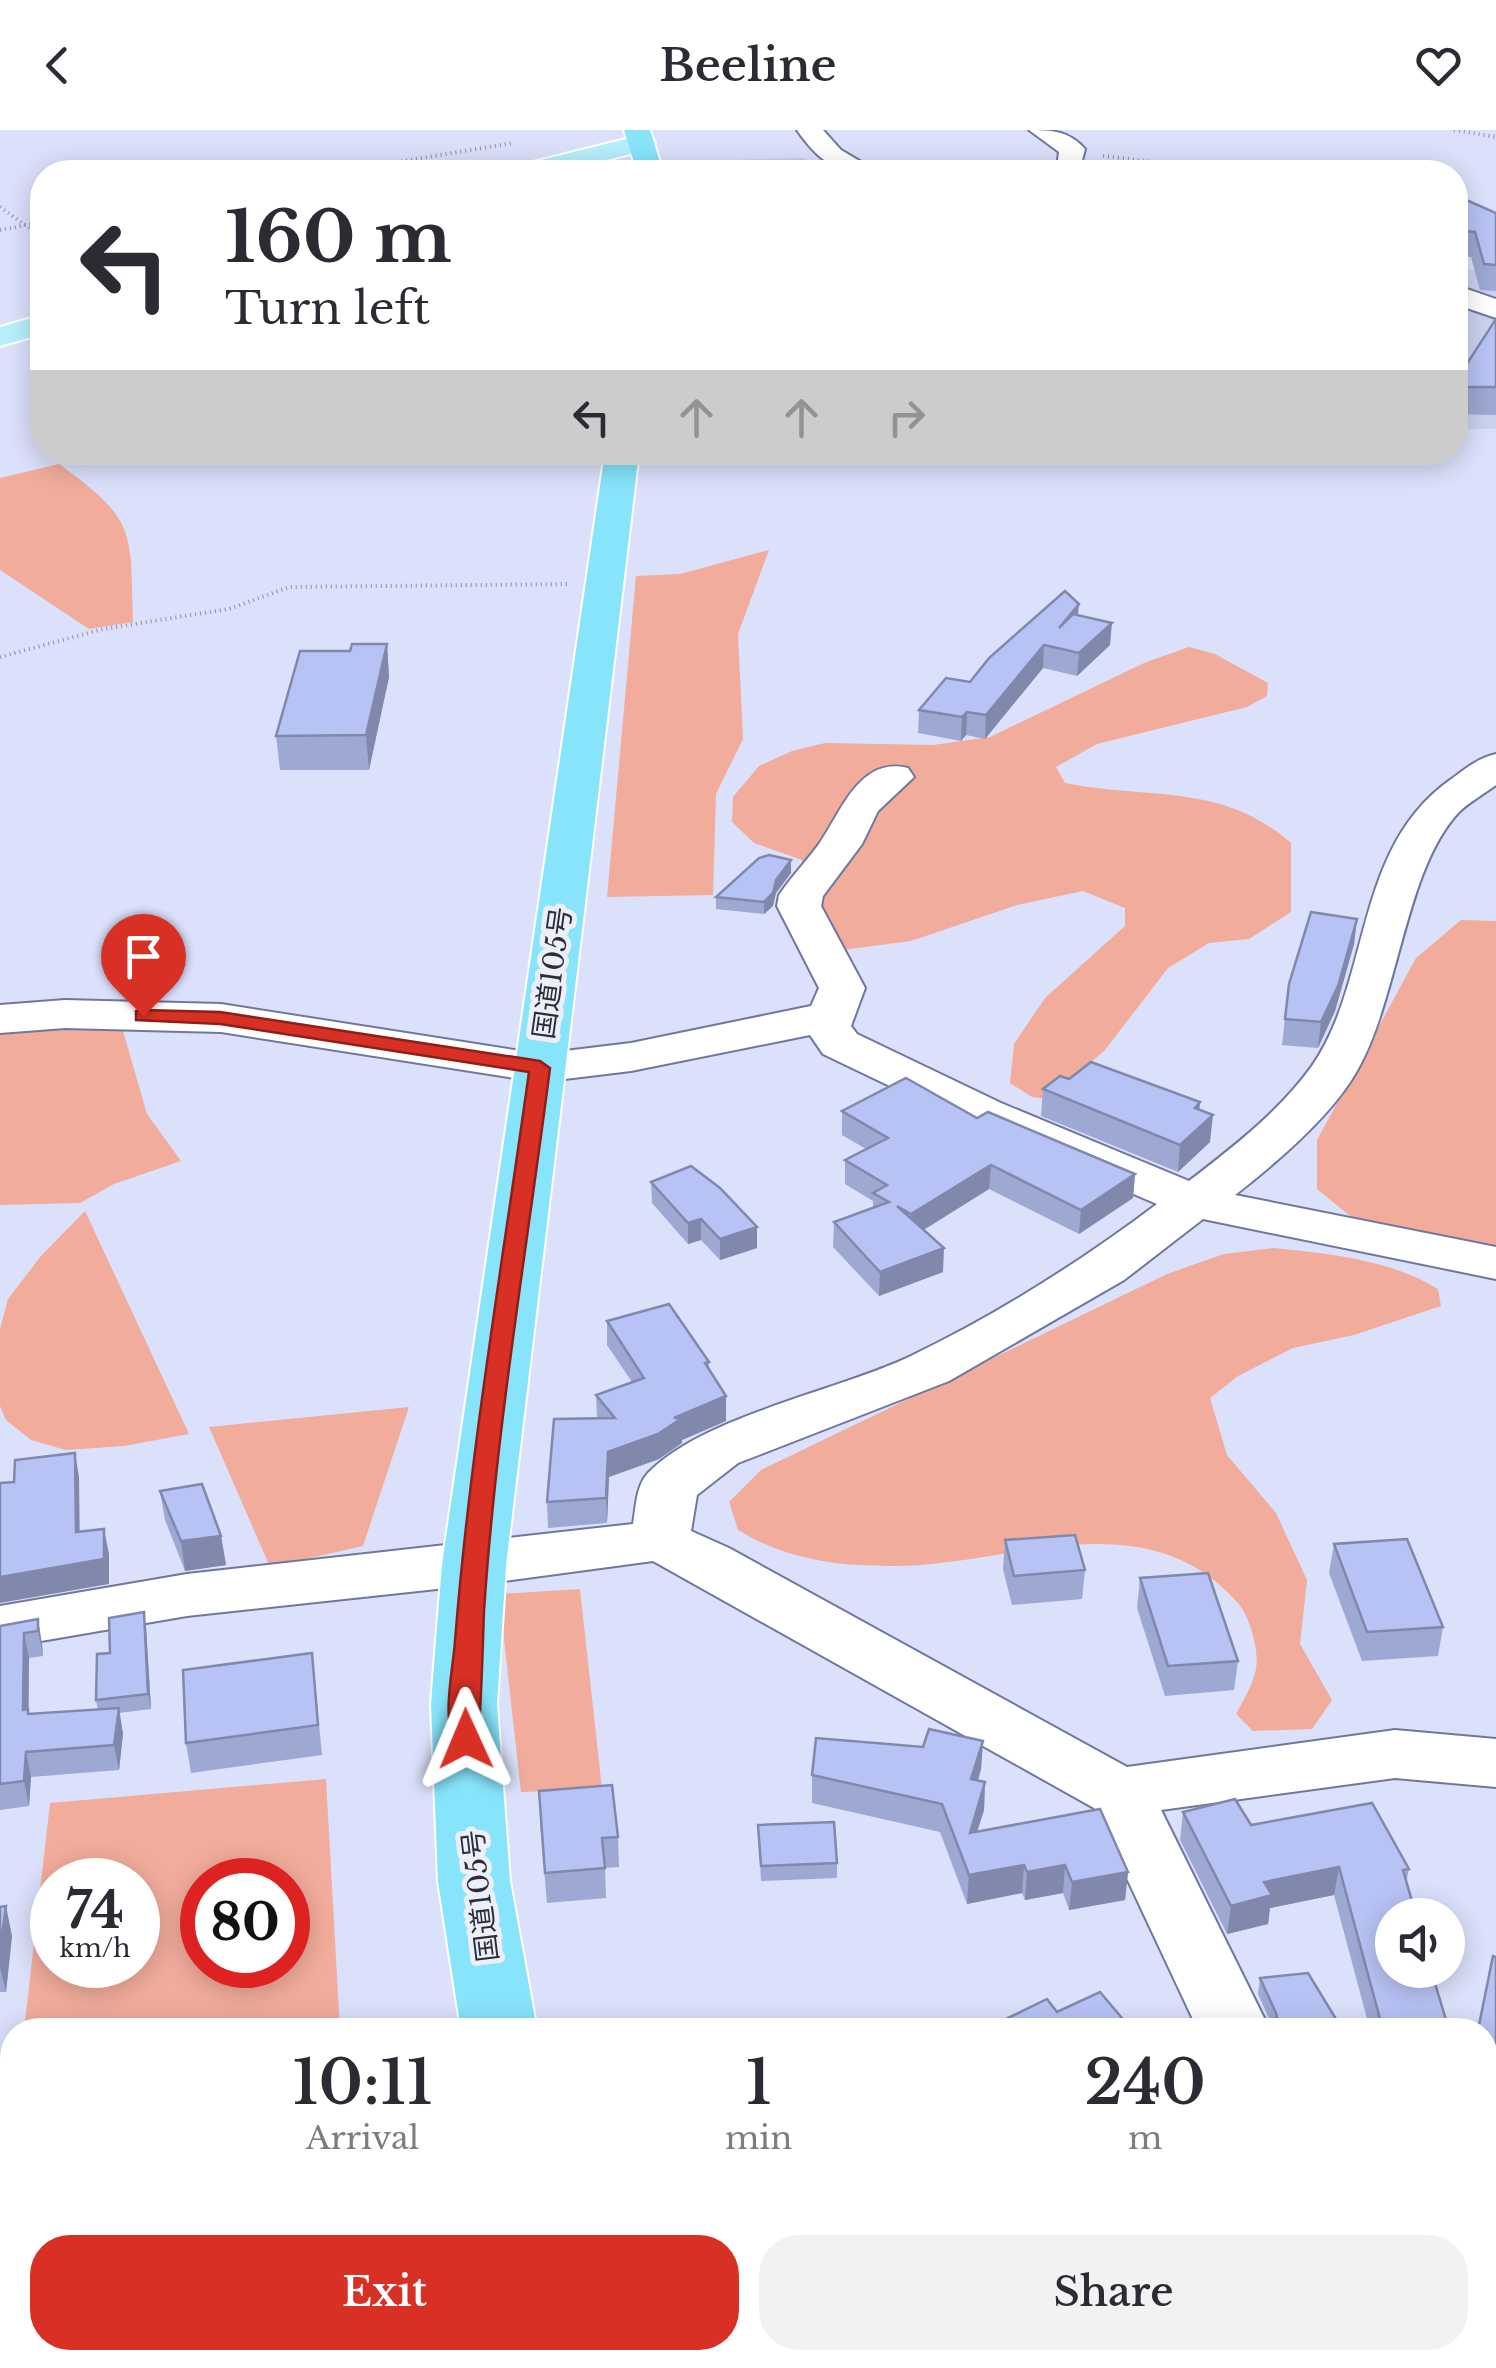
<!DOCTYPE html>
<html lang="en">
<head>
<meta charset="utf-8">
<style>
	:root { --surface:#fff; --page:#f2f2f3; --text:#2b2b33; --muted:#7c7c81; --accent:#d93025 }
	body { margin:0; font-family:"Libre Baskerville","Noto Sans JP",serif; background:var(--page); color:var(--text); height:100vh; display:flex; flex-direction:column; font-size:38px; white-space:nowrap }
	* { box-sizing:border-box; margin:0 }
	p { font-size:32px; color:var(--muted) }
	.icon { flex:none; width:55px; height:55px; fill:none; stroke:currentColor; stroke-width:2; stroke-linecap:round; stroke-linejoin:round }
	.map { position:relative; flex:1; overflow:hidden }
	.details { position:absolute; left:0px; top:1888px; width:1498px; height:352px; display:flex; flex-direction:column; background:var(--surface); border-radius:40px 40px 0 0; box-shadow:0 5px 25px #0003 }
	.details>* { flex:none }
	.banner { position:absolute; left:30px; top:30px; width:1438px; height:305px; border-radius:40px; box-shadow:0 5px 25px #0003; background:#fff; color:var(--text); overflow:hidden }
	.controls { position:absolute; left:1375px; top:1768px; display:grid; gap:20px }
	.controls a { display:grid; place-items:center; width:90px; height:90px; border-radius:50%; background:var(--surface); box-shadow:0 5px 25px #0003; font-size:50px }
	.speed { position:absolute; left:30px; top:1728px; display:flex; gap:20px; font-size:50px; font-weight:700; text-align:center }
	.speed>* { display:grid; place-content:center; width:130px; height:130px; border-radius:50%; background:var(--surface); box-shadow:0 5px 25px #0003; line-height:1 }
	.speed small { font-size:25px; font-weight:400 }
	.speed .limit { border:15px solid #d22; background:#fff; color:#111 }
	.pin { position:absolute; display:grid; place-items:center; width:85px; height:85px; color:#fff; margin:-102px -42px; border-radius:50% 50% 50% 0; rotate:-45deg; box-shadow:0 0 10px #0007 }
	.pin .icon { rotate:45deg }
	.me { position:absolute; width:110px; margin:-55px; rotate:359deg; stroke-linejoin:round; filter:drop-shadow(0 0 8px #0008) }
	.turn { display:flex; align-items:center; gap:35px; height:210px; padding:0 30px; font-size:45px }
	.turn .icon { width:130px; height:130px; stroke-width:2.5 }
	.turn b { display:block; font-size:70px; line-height:85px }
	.lanes { display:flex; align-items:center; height:95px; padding:0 30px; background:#0003; justify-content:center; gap:50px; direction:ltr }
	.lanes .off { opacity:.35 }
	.eta { display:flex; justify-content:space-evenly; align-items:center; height:170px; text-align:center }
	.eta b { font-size:60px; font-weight:600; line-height:70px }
	.primary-button { display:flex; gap:20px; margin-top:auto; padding:20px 30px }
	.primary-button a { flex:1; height:115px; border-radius:40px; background:var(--accent); color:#fff; font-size:40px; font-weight:600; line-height:115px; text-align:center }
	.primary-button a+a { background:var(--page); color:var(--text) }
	header { display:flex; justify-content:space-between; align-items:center; height:130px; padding:0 30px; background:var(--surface); font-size:45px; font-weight:600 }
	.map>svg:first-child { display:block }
	.built { fill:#cad2f0 }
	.green { fill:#f2ac9b; fill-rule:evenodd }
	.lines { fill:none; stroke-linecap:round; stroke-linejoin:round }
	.minor-casing { stroke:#6f779e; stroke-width:4 }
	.major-casing { stroke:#fff; stroke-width:4 }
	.highway-casing { stroke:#fff; stroke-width:4 }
	.path { stroke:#8c91a7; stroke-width:4; stroke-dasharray:1 4; stroke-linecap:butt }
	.minor { fill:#fff; fill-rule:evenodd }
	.major { fill:#b7effd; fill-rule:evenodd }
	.highway { fill:#87e4fb; fill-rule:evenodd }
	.wall { fill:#9da8d3 }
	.shaded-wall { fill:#8088ac }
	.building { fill:#b7c3f5; stroke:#8088ac; stroke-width:2.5 }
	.route { fill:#d93025; stroke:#8d1f18; stroke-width:2.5 }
	.labels { text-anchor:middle; stroke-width:10; stroke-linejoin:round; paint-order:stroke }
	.street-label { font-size:28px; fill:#292d3d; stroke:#edeff8 }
</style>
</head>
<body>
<header><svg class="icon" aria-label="back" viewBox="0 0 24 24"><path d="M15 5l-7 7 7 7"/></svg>Beeline<svg class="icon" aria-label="heart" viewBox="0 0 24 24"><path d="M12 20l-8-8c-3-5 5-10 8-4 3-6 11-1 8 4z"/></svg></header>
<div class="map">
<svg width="1496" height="2238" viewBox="0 0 1496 2238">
	<rect width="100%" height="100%" fill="#dbe1fb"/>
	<!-- built -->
	<g class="built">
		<polygon points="803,28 835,42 686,42 689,33 696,31"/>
		<polygon points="1455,139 1496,141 1496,299 1455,299"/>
	</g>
	<!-- green -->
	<g class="green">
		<path d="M59,334c79,57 71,67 74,158l-44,7 -89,-59v-92z"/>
		<polygon points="769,420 738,504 743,609 716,664 713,765 607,767 636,446 680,444"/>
		<path d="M1189,517l26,7 53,29 -1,13 -20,11 -150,37 -41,23 9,16c85,17 156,-1 226,60v69l-42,27 -40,4 -41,25 -63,82 -56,49 -17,-2 -22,-14 4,-39 31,-46 80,-72v-18l-42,-17 -66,14 -106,36 -77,10 -32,-91 -48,-17 -22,-21 1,-25 26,-31 33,-15 33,-8 108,2 57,-8 154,-74z"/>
		<polygon points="1461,790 1496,791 1496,1115 1354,1089 1317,1059 1317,1010 1416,828"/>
		<polygon points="121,894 147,984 181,1031 114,1054 80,1073 0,1075 0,899"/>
		<polygon points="85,1081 189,1304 124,1316 66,1320 31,1310 6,1290 0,1276 0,1199 8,1169 41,1126"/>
		<path d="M1274,1118c56,6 115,11 164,41l3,17 -87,29 -61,13 -55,28 -28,22 17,57 49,58 31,67 -7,64 32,56 -20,29 -59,2 -17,-17c7,-13 15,-26 19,-41 6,-19 -5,-57 -18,-71 -94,-105 -229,-35 -346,-36 -56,0 -106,-7 -153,-36l-9,-28 32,-32 406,-196 57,-20z"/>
		<polygon points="409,1277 363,1416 270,1437 209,1297"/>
		<polygon points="580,1459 602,1659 521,1662 499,1464"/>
		<path d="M326,1649l14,251h-316l26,-227zM52,1750h86v85h-86zM202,1750h86v85h-86z"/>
	</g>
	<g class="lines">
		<!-- minor casing -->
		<g class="minor-casing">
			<g id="minor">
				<path d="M797,0h26l18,20 37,22c-40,3 -58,-9 -81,-42z"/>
				<path d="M1029,0c23,0 40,1 56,19l-6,23h-18l-4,-5 2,-15z"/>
				<polygon points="1455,155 1496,169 1496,188 1455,174"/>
				<path d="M1496,624v31c-12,9 -27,17 -37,27 -54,57 -60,184 -101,257 -25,46 -82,94 -123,126l261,52v32l-293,-60 -79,61 -175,101 -211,82 -41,32 -6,36 38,17 398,219 268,-37 101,9v48l-101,-9 -234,32 109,220h-72l-104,-222 -441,-247 -179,24 -287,31 -187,32v-42l187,-32 446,-50c3,-17 3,-38 15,-51 55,-57 190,-82 263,-117 87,-42 169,-94 246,-152l-190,-81 -144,-69 -13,-19 -179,36 -91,11 -319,-50 -156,-4 -65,5v-28l65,-5 156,4 319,50 91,-11 180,-37 8,-18 -42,-82 2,-11c12,-18 27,-33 40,-51 22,-31 40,-88 89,-76l6,9 -36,34 -16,33 -39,52 -2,10 44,82 -14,38 6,8 144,69 188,78c44,-34 90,-69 123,-115 60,-87 41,-217 138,-286 15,-11 28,-22 46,-26z"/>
				<polygon points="1485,2128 1496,2132 1496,2202 1485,2198"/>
			</g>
		</g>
		<!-- major casing -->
		<g class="major-casing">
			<g id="major">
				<polygon points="642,5 651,7 655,13 651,19 557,42 513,42 517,36"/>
				<polygon points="42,185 42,204 0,216 0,197"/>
			</g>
		</g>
		<!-- highway casing -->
		<g class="highway-casing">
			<g id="highway">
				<polygon points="624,0 650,0 663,42 637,42"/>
				<polygon points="605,322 639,322 506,1435 497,1574 510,1751 537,1900 461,1900 438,1751 431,1574 442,1435"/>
				<polygon points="558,2228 642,2228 647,2238 563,2238"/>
			</g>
		</g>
		<!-- path -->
		<g class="path">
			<polyline points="1454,0 1496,7"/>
			<polyline points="1103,26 1240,42"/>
			<polyline points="337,42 513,13"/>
			<polyline points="0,77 42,107"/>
			<polyline points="0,100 42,92"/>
			<polyline points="0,527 103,499 229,479 289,457 569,454"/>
		</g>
		<!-- minor -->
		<use href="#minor" class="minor"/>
		<!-- major -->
		<use href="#major" class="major"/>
		<!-- highway -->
		<use href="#highway" class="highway"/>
	</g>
	<!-- wall -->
	<g class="wall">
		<polygon points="1455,65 1496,83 1496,161 1480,160 1471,127 1455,126"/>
		<polygon points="1496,189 1496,285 1455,284 1455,252"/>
		<polygon points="1078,485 1110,515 1077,546 1043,538 985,609 966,605 961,611 918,603 919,580 970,552"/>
		<polygon points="387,514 389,547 369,640 280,640 276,606"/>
		<polygon points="791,730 791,743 776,763 773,776 764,784 716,779 716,767"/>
		<polygon points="1357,789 1354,814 1335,881 1318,918 1282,915 1289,854"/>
		<polygon points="1069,949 1200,972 1199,980 1210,1012 1178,1042 1041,986 1043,959"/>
		<polygon points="842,981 977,988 1135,1044 1133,1068 1079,1104 989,1059 924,1100 943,1142 879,1166 833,1117 834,1092 873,1078 873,1071 845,1054 845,1030 866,1019 842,1005"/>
		<polygon points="651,1052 757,1097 757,1118 720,1130 701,1110 688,1114 652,1073"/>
		<polygon points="607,1191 709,1232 709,1240 726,1266 726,1291 682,1310 682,1313 659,1329 609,1347 607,1393 548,1398 547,1372 597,1288 596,1265 632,1252 607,1215"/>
		<polygon points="160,1361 221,1406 226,1435 185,1441 165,1390"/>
		<polygon points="1005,1410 1085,1440 1082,1469 1012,1475 1003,1439"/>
		<polygon points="1334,1414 1443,1497 1438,1526 1362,1531 1329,1443"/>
		<polygon points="1140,1448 1238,1531 1234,1560 1165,1566 1137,1478"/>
		<polygon points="38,1489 42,1515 43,1526 29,1528 29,1584 98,1580 96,1570 110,1523 146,1497 151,1579 119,1583 123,1604 119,1640 31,1647 29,1676 0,1680 0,1496"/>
		<polygon points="315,1553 322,1625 191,1643 186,1613"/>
		<polygon points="983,1611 981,1639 978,1651 985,1652 984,1680 977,1701 1128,1742 1125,1770 1069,1780 1063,1763 1025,1770 1022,1763 967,1774 940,1702 812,1673 812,1645 923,1617"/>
		<polygon points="1183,1682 1251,1695 1409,1739 1406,1753 1449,1900 1370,1900 1334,1765 1270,1778 1268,1794 1227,1804 1180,1710"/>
		<polygon points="540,1692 618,1707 619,1737 605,1738 606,1768 547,1773"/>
		<polygon points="758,1695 837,1733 837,1748 761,1751"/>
		<polygon points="0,1777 12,1806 6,1862 0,1862"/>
		<polygon points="1496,1827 1496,1948 1485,1944 1485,1900"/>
		<polygon points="1260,1848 1339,1894 1338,1900 1274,1900 1258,1864"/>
		<polygon points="846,2228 949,2228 948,2238 854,2238"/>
		<polygon points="1167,2228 1422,2228 1442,2238 1184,2238"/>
	</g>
	<!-- shaded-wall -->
	<g class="shaded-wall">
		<polygon points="1079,474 1077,496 1057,520 1059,498"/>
		<polygon points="1112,493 1110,515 1077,546 1079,523"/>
		<polygon points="387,514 389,547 369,640 366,605"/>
		<polygon points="1044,515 1043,538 985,609 986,585"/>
		<polygon points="967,582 966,605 961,611 962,587"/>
		<polygon points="791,730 791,743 776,763 773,776 764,784 764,772 776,750"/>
		<polygon points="1357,789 1354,814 1335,881 1318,918 1321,892"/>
		<polygon points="1200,972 1197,999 1213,985 1210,1012 1178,1042 1180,1015 1195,978"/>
		<polygon points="991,1035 989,1059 910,1108 911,1084"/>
		<polygon points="1135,1044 1133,1068 1079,1104 1081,1080"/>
		<polygon points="701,1089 701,1110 688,1114 688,1093"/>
		<polygon points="757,1097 757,1118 720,1130 720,1109"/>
		<polygon points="944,1118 943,1142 879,1166 880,1142"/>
		<polygon points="726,1266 726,1291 682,1310 682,1313 659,1329 609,1347 607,1393 606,1368 608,1322 674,1288"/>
		<polygon points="75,1323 79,1347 80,1427 76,1402"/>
		<polygon points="104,1399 109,1424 109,1454 0,1473 0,1447"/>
		<polygon points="221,1406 226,1435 185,1441 181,1411"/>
		<polygon points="144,1482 146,1497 151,1579 148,1564"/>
		<polygon points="38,1489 42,1515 43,1526 38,1501"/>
		<polygon points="24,1503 29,1528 28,1582 33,1605 23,1580"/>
		<polygon points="119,1578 123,1604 119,1640 114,1615"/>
		<polygon points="983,1611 981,1639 969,1677 971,1649"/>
		<polygon points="26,1622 31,1647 29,1676 24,1651"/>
		<polygon points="985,1652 984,1680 968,1731 970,1703"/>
		<polygon points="1024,1735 1022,1763 967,1774 969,1745"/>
		<polygon points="1065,1735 1063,1763 1025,1770 1027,1742"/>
		<polygon points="1339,1737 1334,1765 1270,1778 1268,1794 1227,1804 1231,1776 1264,1752"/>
		<polygon points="1128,1742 1125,1770 1069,1780 1072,1752"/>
		<polygon points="6,1776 12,1806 6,1862 0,1837 0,1821"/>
		<polygon points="945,2228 949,2228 948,2238 927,2238"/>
	</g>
	<!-- building -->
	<g class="building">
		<polygon points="1455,65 1496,83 1496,135 1484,134 1475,102 1455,100"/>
		<polygon points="1496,189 1496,257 1455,257 1455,252"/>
		<polygon points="1065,461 1079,474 1059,498 1073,484 1112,493 1079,523 1044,515 986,585 967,582 962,587 919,580 946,548 970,552 989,528"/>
		<polygon points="352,514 387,514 366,605 276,606 300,521 350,521"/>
		<polygon points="769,725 791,730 776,750 773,763 764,772 716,767 759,728"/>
		<polygon points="1311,782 1357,789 1338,856 1321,892 1285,889 1289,854"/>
		<polygon points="1091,932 1200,972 1195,978 1213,985 1180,1015 1043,959 1060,946 1069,949"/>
		<polygon points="906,948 977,988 988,982 1135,1044 1081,1080 991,1035 911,1084 897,1076 944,1118 880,1142 834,1092 889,1072 873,1063 887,1055 845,1030 888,1008 842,981"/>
		<polygon points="691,1036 720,1058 757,1097 720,1109 701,1089 688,1093 651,1052"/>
		<polygon points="669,1174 709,1232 705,1233 726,1266 674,1288 682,1288 658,1304 608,1322 606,1368 547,1372 554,1289 615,1288 596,1265 644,1248 607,1191"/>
		<polygon points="75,1323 76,1402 104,1399 104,1429 0,1447 0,1353 14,1352 15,1330"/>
		<polygon points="202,1354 221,1406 181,1411 160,1361"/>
		<polygon points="1075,1405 1085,1440 1014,1446 1005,1410"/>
		<polygon points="1407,1409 1443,1497 1367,1502 1334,1414"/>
		<polygon points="1208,1443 1238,1531 1168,1536 1140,1448"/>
		<polygon points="144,1482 148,1564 96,1570 97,1524 110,1523 109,1488"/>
		<polygon points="38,1489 38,1501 24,1503 23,1580 28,1579 28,1584 119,1578 114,1615 26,1622 24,1651 0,1654 0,1496"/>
		<polygon points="312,1523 318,1595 186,1613 183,1540"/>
		<polygon points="929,1599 983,1611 971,1649 985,1652 970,1703 1100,1679 1128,1742 1072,1752 1065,1735 1027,1742 1024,1735 969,1745 942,1674 812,1645 816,1608 923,1617"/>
		<polygon points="612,1655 618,1707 602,1708 605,1738 545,1743 539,1661"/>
		<polygon points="1235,1669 1251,1695 1372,1673 1409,1739 1403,1740 1416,1785 1392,1785 1392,1840 1431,1840 1449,1900 1434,1900 1413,1894 1416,1900 1383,1900 1339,1737 1264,1752 1272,1765 1231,1776 1183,1682"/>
		<polygon points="834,1692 837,1733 761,1736 758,1695"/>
		<polygon points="6,1776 0,1821 0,1777"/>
		<polygon points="1493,1826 1496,1827 1496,1915 1485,1912 1485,1900 1478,1900"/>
		<polygon points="1308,1843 1339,1894 1279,1900 1276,1883 1260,1848"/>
		<polygon points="1100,1862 1132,1900 1010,1900 1002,1891 1047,1869 1057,1882"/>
		<polygon points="870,2228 945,2228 927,2238 878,2238"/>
		<polygon points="1116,2228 1124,2228 1139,2238 1107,2238"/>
		<polygon points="1219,2228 1422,2228 1442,2238 1237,2238"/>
	</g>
	<!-- route -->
	<path class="route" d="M143,880l77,2 320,49 10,7c-23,180 -54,361 -66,543 -1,20 -3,127 -8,135h-20c-15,-26 -3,-75 -1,-105 15,-190 48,-380 74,-569l-309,-48 -84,-4v-9z"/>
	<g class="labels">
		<!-- street labels -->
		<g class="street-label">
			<text transform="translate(552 843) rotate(-82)" y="10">国道105号</text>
			<text transform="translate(480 1766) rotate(-97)" y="10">国道105号</text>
		</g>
	</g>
</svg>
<div class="controls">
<a><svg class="icon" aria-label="sound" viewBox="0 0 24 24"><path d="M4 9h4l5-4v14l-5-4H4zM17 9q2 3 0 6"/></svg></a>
</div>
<div class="speed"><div>74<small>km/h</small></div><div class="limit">80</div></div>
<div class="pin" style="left:143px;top:886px;background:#d93025"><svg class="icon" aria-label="arrive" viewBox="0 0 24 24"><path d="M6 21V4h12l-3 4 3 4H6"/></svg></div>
<svg class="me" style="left:466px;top:1609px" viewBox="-20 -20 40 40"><path d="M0-17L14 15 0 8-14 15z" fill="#d93025" stroke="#fff" stroke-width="4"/></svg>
<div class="banner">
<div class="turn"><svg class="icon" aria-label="left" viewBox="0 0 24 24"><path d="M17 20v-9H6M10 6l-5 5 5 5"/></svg><div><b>160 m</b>Turn left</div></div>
<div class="lanes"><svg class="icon" aria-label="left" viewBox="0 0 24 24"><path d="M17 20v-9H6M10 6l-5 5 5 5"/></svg><svg class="icon off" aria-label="ahead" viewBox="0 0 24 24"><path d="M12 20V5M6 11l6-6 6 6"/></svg><svg class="icon off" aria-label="ahead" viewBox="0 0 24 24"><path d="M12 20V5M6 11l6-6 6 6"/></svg><svg class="icon off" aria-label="right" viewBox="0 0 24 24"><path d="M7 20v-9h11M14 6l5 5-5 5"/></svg></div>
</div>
<section class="details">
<div class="eta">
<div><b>10:11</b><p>Arrival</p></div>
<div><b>1</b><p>min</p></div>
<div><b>240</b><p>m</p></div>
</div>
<div class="primary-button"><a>Exit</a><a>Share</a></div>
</section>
</div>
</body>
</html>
